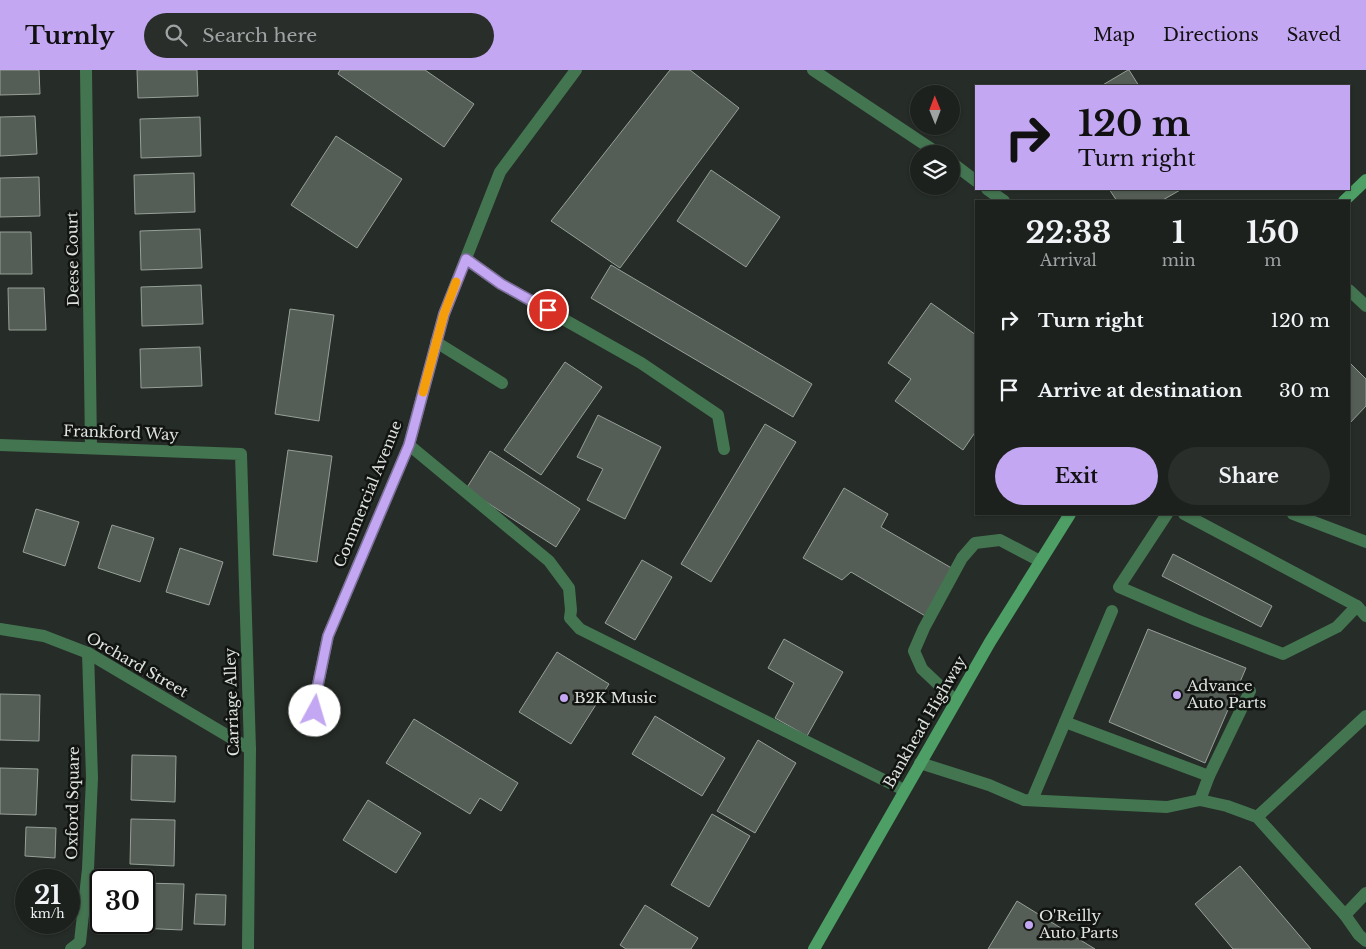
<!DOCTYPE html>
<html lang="en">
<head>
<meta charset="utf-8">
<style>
	:root { --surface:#1c211d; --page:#292e2a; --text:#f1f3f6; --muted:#a0a3a4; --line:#3a3e3b; --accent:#c3a7f2 }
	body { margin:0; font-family:"Libre Baskerville",serif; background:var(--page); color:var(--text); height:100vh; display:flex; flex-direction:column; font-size:19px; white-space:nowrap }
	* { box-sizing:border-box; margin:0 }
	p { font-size:16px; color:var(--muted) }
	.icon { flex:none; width:28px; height:28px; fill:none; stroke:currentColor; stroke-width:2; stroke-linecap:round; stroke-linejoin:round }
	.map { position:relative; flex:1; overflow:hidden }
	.sheet { position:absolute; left:975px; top:130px; width:375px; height:315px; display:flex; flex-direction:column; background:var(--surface); border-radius:0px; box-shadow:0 1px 4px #0004,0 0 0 1px var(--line) }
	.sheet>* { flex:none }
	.banner { position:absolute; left:975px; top:15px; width:375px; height:105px; border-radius:0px; box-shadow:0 1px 4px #0004,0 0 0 1px var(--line); background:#c3a7f2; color:#111; overflow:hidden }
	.needle { width:32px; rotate:359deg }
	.controls { position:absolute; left:910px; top:15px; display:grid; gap:10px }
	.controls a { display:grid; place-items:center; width:50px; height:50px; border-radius:50%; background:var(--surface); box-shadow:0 1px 4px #0004,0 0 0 1px var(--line); font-size:25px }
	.speed { position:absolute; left:15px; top:799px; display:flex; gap:10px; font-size:25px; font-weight:700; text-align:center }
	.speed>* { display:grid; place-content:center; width:65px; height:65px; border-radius:50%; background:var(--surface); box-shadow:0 1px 4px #0004,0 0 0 1px var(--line); line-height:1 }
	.speed small { font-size:12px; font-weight:400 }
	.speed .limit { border:2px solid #111; border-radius:8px; background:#fff; color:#111 }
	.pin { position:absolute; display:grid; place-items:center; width:42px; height:42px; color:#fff; margin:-21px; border:2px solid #fff; border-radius:50%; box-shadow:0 1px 5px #0007 }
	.me { position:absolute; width:55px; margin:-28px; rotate:6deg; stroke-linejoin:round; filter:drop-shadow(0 0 4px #0008) }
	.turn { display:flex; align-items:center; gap:18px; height:105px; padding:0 20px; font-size:22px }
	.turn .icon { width:65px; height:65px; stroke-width:2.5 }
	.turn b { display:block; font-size:35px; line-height:42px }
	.eta { display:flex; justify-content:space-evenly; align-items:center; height:85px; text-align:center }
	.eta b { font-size:30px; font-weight:700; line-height:35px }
	.action { display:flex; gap:10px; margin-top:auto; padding:10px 20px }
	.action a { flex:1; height:58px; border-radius:30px; background:var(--accent); color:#111; font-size:20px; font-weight:700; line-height:58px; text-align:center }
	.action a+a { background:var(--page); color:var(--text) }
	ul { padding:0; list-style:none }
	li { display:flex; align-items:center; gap:15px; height:70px; padding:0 20px }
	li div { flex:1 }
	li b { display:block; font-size:19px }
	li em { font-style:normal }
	header { display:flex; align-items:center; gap:30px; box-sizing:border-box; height:70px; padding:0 25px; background:var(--accent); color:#111 }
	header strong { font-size:24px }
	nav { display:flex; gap:28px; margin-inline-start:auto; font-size:18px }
	.search { width:350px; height:45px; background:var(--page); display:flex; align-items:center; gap:12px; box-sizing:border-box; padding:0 18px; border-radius:28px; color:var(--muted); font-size:19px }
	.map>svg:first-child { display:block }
	.building { fill:#555d57; stroke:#979f99 }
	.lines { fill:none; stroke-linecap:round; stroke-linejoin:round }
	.service { stroke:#447551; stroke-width:12 }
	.minor { stroke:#447551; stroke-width:12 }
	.secondary { stroke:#4d9f66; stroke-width:12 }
	.route-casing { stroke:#7f6d9d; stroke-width:12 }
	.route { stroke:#c3a7f2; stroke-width:9 }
	.slow { stroke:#f59e0b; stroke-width:9 }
	.poi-dot { fill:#c3a7f2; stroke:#111411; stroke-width:2 }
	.labels { text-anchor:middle; stroke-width:5; stroke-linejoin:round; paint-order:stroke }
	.street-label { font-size:15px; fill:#dfe4e0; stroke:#111411 }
	.poi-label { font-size:15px; fill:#dfe4e0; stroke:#111411; text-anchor:start }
</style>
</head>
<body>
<header>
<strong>Turnly</strong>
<div class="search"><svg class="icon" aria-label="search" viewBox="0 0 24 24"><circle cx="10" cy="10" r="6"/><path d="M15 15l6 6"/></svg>Search here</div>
<nav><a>Map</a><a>Directions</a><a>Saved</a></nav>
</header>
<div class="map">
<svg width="1366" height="879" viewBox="0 0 1366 879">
	<rect width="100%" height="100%" fill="#262c27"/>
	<!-- building -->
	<g class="building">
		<polygon points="0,0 39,0 40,24 0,25"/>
		<polygon points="137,0 197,0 198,26 138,28"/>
		<polygon points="340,0 425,0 474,34 444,77 338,4"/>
		<polygon points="670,0 690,0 739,38 620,198 551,151"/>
		<polygon points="1129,0 1139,16 1101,16 1128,0"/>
		<polygon points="35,46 37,84 0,86 0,47"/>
		<polygon points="200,47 201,86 141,88 140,49"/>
		<polygon points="336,66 402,109 357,178 291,135"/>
		<polygon points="711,100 780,147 746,197 677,151"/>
		<polygon points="194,103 195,142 135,144 134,105"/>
		<polygon points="39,107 40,146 0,147 0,108"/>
		<polygon points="1109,119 1182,119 1161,131 1117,131"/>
		<polygon points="200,159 202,198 141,200 140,161"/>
		<polygon points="0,162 31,162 32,204 0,204"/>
		<polygon points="611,195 812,314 793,347 591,228"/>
		<polygon points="201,215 203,254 142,256 141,217"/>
		<polygon points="8,218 44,218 46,260 9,260"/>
		<polygon points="931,233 976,265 976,361 963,380 895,331 911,309 888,293"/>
		<polygon points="290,239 334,245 319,351 275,344"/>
		<polygon points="200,277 202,316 141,318 140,279"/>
		<polygon points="565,292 602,317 541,405 504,380"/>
		<polygon points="1349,292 1366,309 1366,336 1349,354"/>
		<polygon points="598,345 661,377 625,449 587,430 603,399 577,387"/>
		<polygon points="765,354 796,372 711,512 681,494"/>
		<polygon points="288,380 332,386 317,492 273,485"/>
		<polygon points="490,381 580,439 556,477 466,419"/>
		<polygon points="844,418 888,444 881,457 955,500 927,547 851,502 842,510 803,488"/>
		<polygon points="36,439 79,452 65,496 23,482"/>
		<polygon points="112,455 154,468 140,512 98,498"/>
		<polygon points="180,478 223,492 209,535 166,522"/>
		<polygon points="1173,484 1272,536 1261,557 1162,506"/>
		<polygon points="642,490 672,507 635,570 605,553"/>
		<polygon points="1148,559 1246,598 1205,693 1109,652"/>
		<polygon points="784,569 843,602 807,666 775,648 794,613 768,598"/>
		<polygon points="557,582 609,614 571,674 519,642"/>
		<polygon points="0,624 40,625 39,671 0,670"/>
		<polygon points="655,646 725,688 702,726 632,684"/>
		<polygon points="414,649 518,713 501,741 480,728 470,744 386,693"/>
		<polygon points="758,670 796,693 755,763 717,741"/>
		<polygon points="132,685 176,686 175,732 131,730"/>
		<polygon points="0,698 38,699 36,745 0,744"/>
		<polygon points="368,730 421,763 396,803 343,770"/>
		<polygon points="712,744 750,766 709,837 671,815"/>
		<polygon points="131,749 175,750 174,796 130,794"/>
		<polygon points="26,757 56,758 55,788 25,786"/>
		<polygon points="1240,796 1311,879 1233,879 1195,834"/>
		<polygon points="144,813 184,814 182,860 138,858 138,852 144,852"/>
		<polygon points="196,824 226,825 225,855 194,854"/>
		<polygon points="1017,831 1095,879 988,879"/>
		<polygon points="645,835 698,868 691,879 626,879 620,875"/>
	</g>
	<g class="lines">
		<!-- service -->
		<g class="service">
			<polyline points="466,189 501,214 641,293 718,345 724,379"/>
			<polyline points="1349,220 1366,236"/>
			<polyline points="436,272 502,313"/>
			<polyline points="409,375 549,491 569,518 571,540 570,548 580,559 904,720"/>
			<polyline points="1167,444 1119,517 1196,550 1283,584 1337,557 1357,536 1366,546"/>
			<polyline points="1184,444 1357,536"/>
			<polyline points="1293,444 1366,472"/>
			<polyline points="956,631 922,599 914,581 924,558 962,488 975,473 1000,470 1040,491"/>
			<polyline points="1065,652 1209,706 1200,730"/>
			<polyline points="920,693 989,715 1024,730 1167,737 1200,730 1227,736 1257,747 1345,845 1359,865 1366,871"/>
			<polyline points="1209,706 1250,621"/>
			<polyline points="1032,730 1112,541"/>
			<polyline points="1257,747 1366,646"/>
			<polyline points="1345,845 1366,823"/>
		</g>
		<!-- minor -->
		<g class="minor">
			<polyline points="86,0 91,378"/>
			<polyline points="813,0 939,84"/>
			<polyline points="951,92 976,111"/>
			<polyline points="987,119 1004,131"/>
			<polyline points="0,375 241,384 250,679 248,879"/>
			<polyline points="0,559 44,566 88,583 250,679"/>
			<polyline points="314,658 316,624 328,566 409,375 444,244 500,102 576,0"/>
			<polyline points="71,879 80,872 88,799 92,708 88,583"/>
		</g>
		<!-- secondary -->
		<g class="secondary">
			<polyline points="1344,131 1366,110"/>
			<polyline points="814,879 990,572 1070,444"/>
		</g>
	</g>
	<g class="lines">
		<!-- route casing -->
		<g class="route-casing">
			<polyline id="route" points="315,641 316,624 328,566 409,375 444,244 466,189 501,214 548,240"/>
		</g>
		<!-- route -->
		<use href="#route" class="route"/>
		<!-- slow -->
		<polyline class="slow" points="423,322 444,244 456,212"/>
	</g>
	<!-- markers -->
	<g class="poi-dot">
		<circle cx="1177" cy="625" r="5"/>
		<circle cx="564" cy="628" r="5"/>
		<circle cx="1029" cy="855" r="5"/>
	</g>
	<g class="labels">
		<!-- street labels -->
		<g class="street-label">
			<text transform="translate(73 189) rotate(-91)" y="5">Deese Court</text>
			<text transform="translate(121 363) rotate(2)" y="5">Frankford Way</text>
			<text transform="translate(368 424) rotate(-68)" y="5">Commercial Avenue</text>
			<text transform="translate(137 595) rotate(30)" y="5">Orchard Street</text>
			<text transform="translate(232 632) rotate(-92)" y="5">Carriage Alley</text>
			<text transform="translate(925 652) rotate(-60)" y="5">Bankhead Highway</text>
			<text transform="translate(73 733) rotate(-89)" y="5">Oxford Square</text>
		</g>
		<!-- poi labels -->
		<g class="poi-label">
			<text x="1187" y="621">Advance<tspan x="1187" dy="17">Auto Parts</tspan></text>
			<text x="574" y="633">B2K Music</text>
			<text x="1039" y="851">O'Reilly<tspan x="1039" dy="17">Auto Parts</tspan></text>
		</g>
	</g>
</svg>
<div class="controls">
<a><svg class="needle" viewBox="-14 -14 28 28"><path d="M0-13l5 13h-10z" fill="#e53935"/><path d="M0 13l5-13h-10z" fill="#a0a3a4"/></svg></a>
<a><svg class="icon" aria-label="layers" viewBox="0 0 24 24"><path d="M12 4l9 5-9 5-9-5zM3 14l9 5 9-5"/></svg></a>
</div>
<div class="speed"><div>21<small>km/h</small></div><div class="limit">30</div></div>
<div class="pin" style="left:548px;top:240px;background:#d93025"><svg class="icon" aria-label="arrive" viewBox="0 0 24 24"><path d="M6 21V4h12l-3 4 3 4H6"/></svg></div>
<svg class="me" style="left:315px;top:641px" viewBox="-20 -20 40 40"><circle r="19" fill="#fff"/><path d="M0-13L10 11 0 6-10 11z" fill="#c3a7f2"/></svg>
<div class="banner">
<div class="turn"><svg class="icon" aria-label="right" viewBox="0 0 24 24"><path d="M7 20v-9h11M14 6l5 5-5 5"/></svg><div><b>120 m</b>Turn right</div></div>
</div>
<section class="sheet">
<div class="eta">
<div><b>22:33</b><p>Arrival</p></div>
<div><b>1</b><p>min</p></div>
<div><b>150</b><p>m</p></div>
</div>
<ul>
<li><svg class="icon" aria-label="right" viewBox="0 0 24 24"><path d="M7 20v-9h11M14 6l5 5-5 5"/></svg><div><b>Turn right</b></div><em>120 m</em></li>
<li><svg class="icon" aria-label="arrive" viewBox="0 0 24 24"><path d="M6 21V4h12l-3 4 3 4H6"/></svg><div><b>Arrive at destination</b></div><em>30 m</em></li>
</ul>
<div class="action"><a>Exit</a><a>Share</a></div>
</section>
</div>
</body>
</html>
